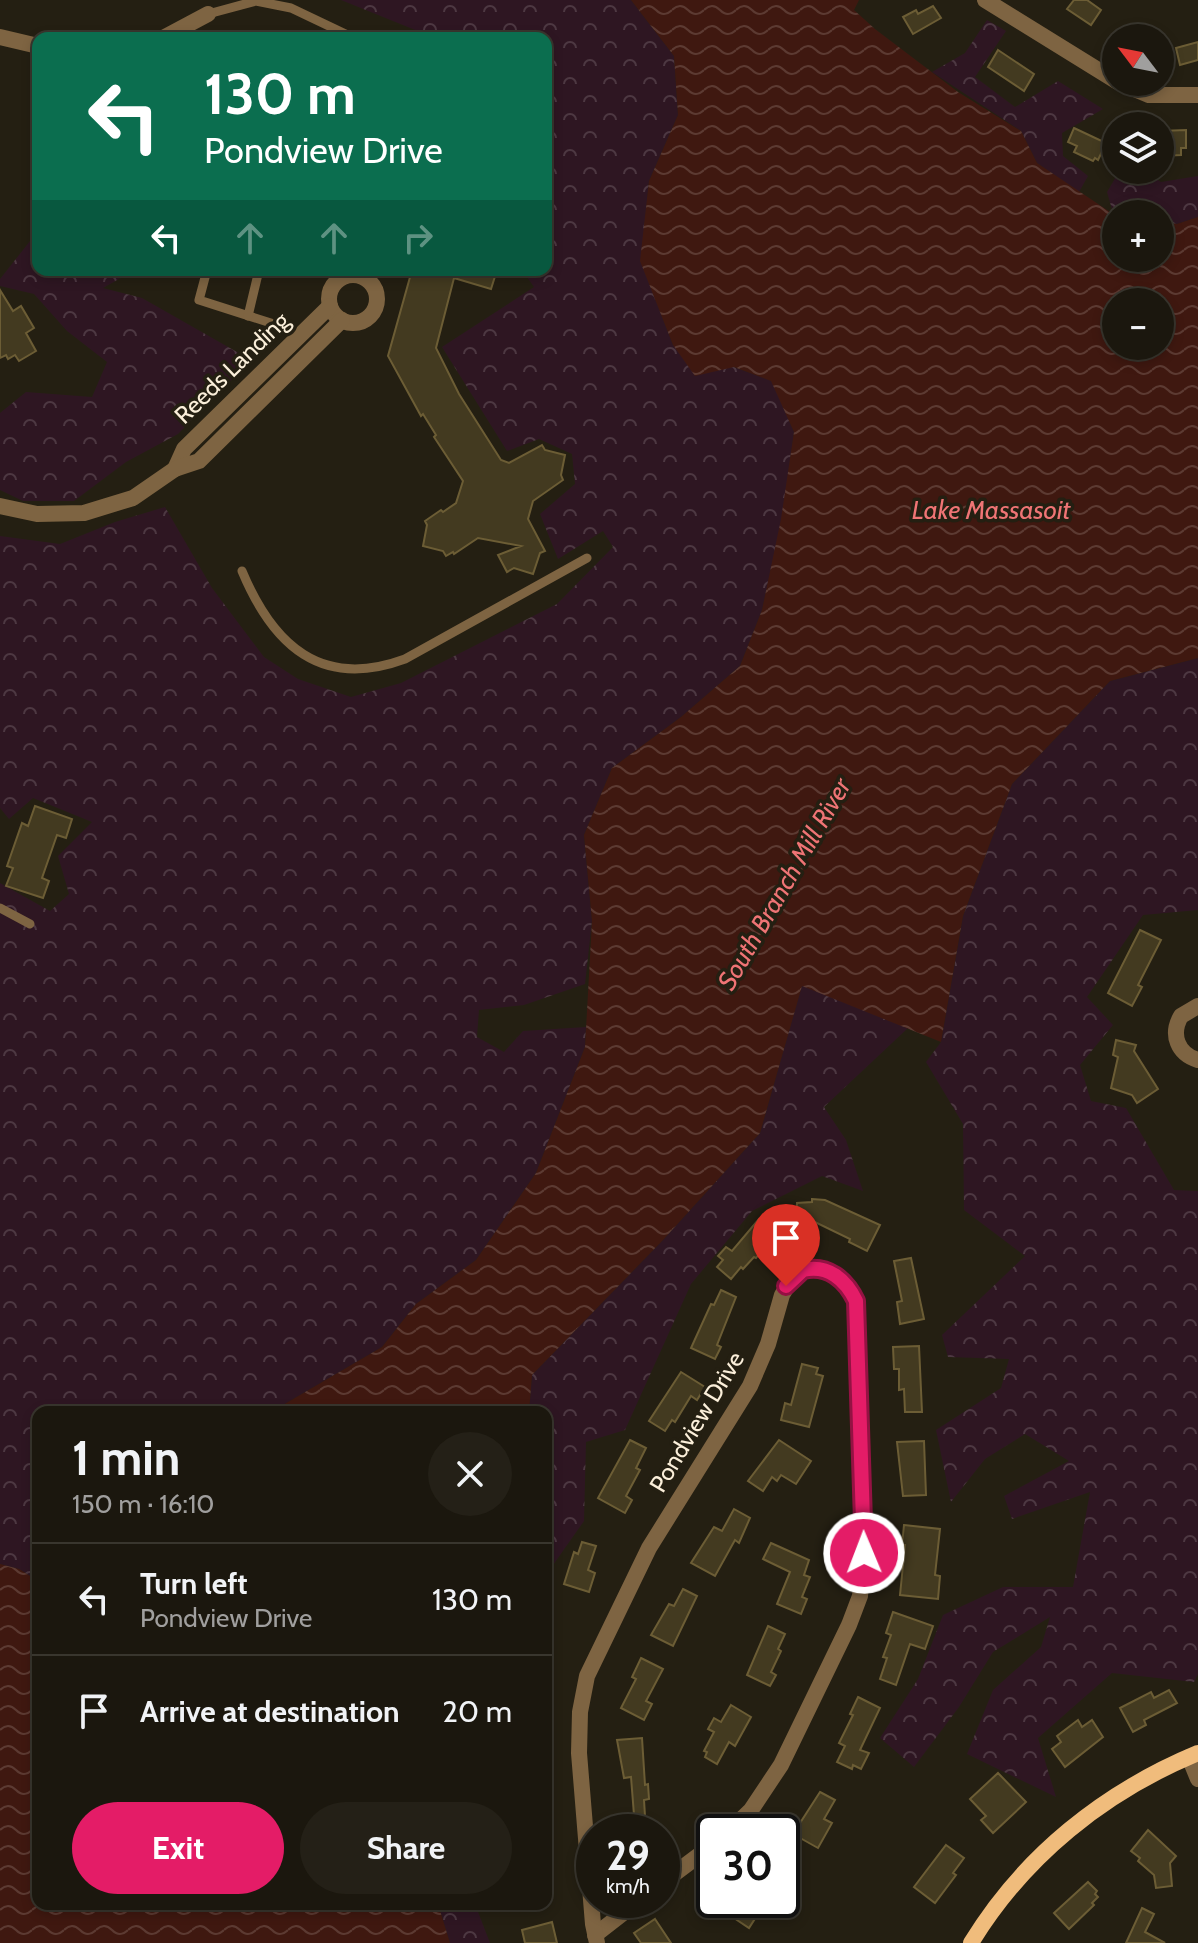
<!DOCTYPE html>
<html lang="en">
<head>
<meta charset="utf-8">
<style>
	:root { --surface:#1b170e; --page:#242017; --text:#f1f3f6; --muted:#a09f9e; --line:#39362e; --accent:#e41c67 }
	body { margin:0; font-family:Cabin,sans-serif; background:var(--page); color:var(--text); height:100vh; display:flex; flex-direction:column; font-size:30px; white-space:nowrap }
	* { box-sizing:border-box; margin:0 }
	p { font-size:26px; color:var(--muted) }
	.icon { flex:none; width:44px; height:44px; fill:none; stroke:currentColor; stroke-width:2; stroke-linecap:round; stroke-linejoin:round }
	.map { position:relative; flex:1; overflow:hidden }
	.details { position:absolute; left:32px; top:1406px; width:520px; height:504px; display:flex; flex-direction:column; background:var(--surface); border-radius:16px; box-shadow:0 4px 12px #0003,0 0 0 2px var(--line) }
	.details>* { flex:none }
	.banner { position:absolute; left:32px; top:32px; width:520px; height:244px; border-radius:16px; box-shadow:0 4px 12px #0003,0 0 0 2px var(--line); background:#0b6e4f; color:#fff; overflow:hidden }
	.needle { width:52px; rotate:302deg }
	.tools { position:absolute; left:1102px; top:24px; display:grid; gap:16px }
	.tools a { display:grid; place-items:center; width:72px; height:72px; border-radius:50%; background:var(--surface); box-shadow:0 4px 12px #0003,0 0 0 2px var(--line); font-size:40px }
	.speed { position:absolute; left:576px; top:1814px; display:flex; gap:16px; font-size:40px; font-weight:700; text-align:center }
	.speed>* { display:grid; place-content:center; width:104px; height:104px; border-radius:50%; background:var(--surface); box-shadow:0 4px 12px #0003,0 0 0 2px var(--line); line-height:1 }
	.speed small { font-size:20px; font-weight:400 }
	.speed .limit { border:4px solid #111; border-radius:12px; background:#fff; color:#111 }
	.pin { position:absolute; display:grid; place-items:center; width:68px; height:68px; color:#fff; margin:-82px -34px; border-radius:50% 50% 50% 0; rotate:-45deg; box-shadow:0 0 8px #0007 }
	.pin .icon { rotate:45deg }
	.me { position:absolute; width:88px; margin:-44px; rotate:359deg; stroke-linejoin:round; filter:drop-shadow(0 0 6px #0008) }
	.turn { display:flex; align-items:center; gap:28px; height:168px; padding:0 40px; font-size:36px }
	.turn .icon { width:104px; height:104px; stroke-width:2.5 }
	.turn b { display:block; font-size:56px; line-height:68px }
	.lanes { display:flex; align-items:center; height:76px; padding:0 40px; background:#0003; justify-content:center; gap:40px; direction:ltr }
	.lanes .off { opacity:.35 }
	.round { display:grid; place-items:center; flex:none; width:84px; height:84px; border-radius:42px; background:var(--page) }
	.summary { display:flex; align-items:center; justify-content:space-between; height:136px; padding:0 40px }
	h1 { font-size:48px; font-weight:800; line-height:60px }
	.button { display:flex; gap:16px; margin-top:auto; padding:16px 40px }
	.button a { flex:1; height:92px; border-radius:48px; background:var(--accent); color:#fff; font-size:32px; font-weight:800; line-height:92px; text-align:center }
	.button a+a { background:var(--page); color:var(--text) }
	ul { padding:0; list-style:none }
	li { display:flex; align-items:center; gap:24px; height:112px; padding:0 40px; border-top:2px solid var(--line) }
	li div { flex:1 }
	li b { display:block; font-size:30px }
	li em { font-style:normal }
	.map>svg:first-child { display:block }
	.forest { fill:url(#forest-crowns) }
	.water { fill:url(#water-waves); fill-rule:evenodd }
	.building { fill:#433a20; stroke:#6c5d35; stroke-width:2 }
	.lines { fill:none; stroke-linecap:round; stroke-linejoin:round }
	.lane { stroke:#7e6442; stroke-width:9 }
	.street { stroke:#7e6442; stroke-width:16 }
	.secondary { stroke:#f0bc7c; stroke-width:16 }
	.route-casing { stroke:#941243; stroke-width:20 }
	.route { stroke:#e41c67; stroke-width:14 }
	.labels { text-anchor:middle; stroke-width:7; stroke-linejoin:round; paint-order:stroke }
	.street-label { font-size:24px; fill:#fbefda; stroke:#241f12 }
	.water-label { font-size:26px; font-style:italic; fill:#ef7475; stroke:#241f12 }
</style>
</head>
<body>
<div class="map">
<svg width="1198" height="1943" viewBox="0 0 1198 1943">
	<defs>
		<pattern id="forest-crowns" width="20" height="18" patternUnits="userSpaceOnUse" patternTransform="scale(2)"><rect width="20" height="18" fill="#2e1622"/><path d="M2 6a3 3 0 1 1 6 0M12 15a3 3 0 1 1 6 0" fill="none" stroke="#4d3842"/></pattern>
		<pattern id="water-waves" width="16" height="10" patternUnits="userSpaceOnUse" patternTransform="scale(2)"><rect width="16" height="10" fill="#3f1810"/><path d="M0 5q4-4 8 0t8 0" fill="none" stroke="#5c3a32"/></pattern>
	</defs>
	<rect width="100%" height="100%" fill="#241f12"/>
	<!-- forest -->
	<g class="forest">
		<polygon points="341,0 631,0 674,56 678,115 649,181 641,262 673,345 772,381 794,432 782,519 762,610 740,666 681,717 612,768 584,835 592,921 585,984 524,1005 479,1010 477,1037 504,1052 523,1031 586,1027 585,1047 536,1173 476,1260 416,1304 382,1347 271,1412 38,1412 38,1581 19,1569 0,1564 0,883 50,911 69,894 58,856 92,822 33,798 9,819 0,808 0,536 60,544 115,522 165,507 212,588 264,657 298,679 351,697 401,683 557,604 613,547 603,531 558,559 540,514 575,484 572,454 539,439 507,451 442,347 534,287 522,270 546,270 546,38 435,38"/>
		<polygon points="987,20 1006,31 975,77 1015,107 1058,81 1103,109 1062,133 1063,156 1088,176 1079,192 1037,163 1021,131 932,72 965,53"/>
		<polygon points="1120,170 1142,170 1161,182 1198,176 1198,217 1177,224 1160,222 1160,214 1114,216 1107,192"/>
		<polygon points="38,231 38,270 135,270 103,288 142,298 251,360 178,434 126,462 74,501 23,501 0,490 0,413 26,392 92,397 107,362 67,331 34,294 0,286 0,279"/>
		<polygon points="1198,658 1198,910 1143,915 1087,997 1113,1025 1080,1065 1091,1101 1126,1108 1174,1190 1198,1191 1198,1674 1194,1682 1112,1673 1038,1738 1056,1797 967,1754 993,1690 1041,1647 1050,1617 993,1652 959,1707 914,1767 880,1738 918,1679 943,1615 1003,1587 1073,1587 1090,1492 1012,1519 1004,1496 1069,1461 1025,1434 985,1459 951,1502 936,1430 1001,1388 1009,1359 948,1357 942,1335 1025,1256 964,1210 963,1124 926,1062 941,1042 963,916 1012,784 1110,681"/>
		<polygon points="802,985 908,1028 824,1107 846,1140 863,1191 822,1176 752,1211 691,1284 625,1430 586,1442 584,1521 546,1575 546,1412 529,1412 532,1375 663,1240 760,1133"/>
		<polygon points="438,1904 475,1904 490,1943 450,1943"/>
	</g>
	<!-- water -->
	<g class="water">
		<path d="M631,0h228l-5,10 21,19 83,63 63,39 16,32 79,53v42h44v-36l17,2 21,-7v441l-88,23 -98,103 -49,132 -22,126 -139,-56 -42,147 -97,107 -131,135 -3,37h-258l111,-65 34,-43 60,-44 60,-87 49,-126 7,-126 -8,-86 28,-67 69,-51 59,-51 22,-56 19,-91 13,-87 -23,-51 -37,-14 -39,9 -22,-31 -33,-84 9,-80 29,-66 -4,-59zM1116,302h44v44h-44z"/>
		<polygon points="0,1564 19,1569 38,1581 38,1904 438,1904 450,1943 0,1943"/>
	</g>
	<!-- building -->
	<g class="building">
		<polygon points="1074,0 1087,0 1101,10 1091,25 1067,9"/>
		<polygon points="933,6 941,18 913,34 903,17 916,10 918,14"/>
		<polygon points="1198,42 1198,60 1180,65 1176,48"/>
		<polygon points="998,50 1034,74 1024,91 988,67"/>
		<polygon points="1074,128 1106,143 1098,160 1095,158 1093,161 1074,152 1077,146 1068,142"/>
		<polygon points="1186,130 1186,148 1181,148 1181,155 1160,156 1160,131"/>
		<polygon points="412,270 497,270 491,289 454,278 436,348 459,394 501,460 509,463 542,445 545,450 565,455 561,475 563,480 533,501 528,519 545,551 540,553 533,574 514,568 507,572 498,555 521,546 478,538 454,554 453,552 446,556 443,551 423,546 427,525 425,521 441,510 443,512 456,503 463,481 434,437 436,435 423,414 421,416 388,356"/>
		<polygon points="0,290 13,311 21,306 34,328 26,333 36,351 19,361 15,355 8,359 6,355 0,358"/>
		<polygon points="35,806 72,819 66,838 57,835 42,878 49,881 43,898 6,886 13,868 7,866 22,823 28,826"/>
		<polygon points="1140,930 1161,940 1138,985 1142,987 1132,1006 1108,993"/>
		<polygon points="1116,1040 1136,1045 1134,1051 1158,1089 1137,1103 1132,1095 1111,1088 1118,1057 1113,1055"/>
		<polygon points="812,1199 825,1200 880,1225 867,1251 849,1242 850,1239 815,1222 796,1221 797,1203 812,1202"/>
		<polygon points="759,1219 775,1233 756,1258 754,1257 743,1269 741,1267 731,1279 717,1267 723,1260 718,1256 726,1247 732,1251"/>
		<polygon points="911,1258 924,1319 900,1324 897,1302 902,1301 894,1261"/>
		<polygon points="721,1290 736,1297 717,1345 721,1347 715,1359 691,1348 711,1304 714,1305"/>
		<polygon points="919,1346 922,1412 905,1412 904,1389 899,1390 899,1369 894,1369 893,1347"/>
		<polygon points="802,1364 818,1368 816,1374 823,1376 809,1427 781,1420 785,1403 791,1405"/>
		<polygon points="681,1372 705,1387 697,1400 691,1396 675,1422 672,1420 665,1431 649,1421"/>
		<polygon points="630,1440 646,1448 636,1468 640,1470 626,1496 632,1500 625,1513 598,1498"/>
		<polygon points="779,1440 811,1461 796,1484 781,1475 777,1481 772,1477 763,1491 748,1481"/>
		<polygon points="924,1441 926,1495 903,1496 897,1442"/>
		<polygon points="734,1509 750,1518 739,1543 735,1540 715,1576 691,1563 714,1527 722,1531"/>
		<polygon points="904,1525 940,1529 935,1575 940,1576 938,1599 900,1595 905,1545 902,1545"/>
		<polygon points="582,1542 596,1546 588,1570 595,1573 589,1592 564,1584 574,1552 578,1554"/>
		<polygon points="771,1543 809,1560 804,1575 810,1577 802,1597 807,1599 801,1614 777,1604 790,1572 763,1559"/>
		<polygon points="683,1589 697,1596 673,1646 651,1635 669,1604 674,1606"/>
		<polygon points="893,1612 933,1626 925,1649 910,1644 896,1685 880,1679 887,1658 883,1657 891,1635 886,1633"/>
		<polygon points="768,1626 785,1634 778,1649 781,1651 771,1672 776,1675 770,1686 747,1675"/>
		<polygon points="641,1658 663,1669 646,1701 652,1704 644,1720 621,1708 636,1679 632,1677"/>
		<polygon points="1169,1690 1177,1703 1144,1720 1146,1725 1133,1732 1120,1708 1151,1692 1154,1698"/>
		<polygon points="858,1697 880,1708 860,1750 869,1753 861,1769 853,1765 852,1769 837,1762 845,1746 839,1743 853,1715 850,1714"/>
		<polygon points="731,1705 751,1717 735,1746 729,1742 717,1764 705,1757 707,1752 704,1751 714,1732 708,1729 714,1718 721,1722"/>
		<polygon points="1078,1720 1082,1727 1092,1720 1103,1737 1065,1767 1052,1749 1061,1742 1057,1736"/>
		<polygon points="642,1738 645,1785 648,1784 649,1799 644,1800 646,1832 626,1832 625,1816 634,1815 631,1777 624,1778 617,1740"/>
		<polygon points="998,1773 1026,1802 993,1833 981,1820 986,1816 970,1799"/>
		<polygon points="820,1792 835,1800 824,1819 832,1823 818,1848 793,1834"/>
		<polygon points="1148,1830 1176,1856 1170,1863 1172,1886 1156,1888 1154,1875 1138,1861 1140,1858 1131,1851"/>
		<polygon points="946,1845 964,1858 953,1873 956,1875 935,1903 914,1887"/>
		<polygon points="1088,1882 1097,1891 1095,1894 1098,1897 1092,1903 1094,1905 1069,1929 1054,1913"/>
		<polygon points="746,1900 767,1900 749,1928 734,1918"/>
		<polygon points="1142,1908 1154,1914 1145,1932 1165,1943 1126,1943"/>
		<polygon points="655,1919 671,1943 641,1943 634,1933"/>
		<polygon points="552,1922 557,1943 525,1943 522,1930"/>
	</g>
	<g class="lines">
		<!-- lane -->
		<g class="lane">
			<polyline points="208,14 256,1 291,8 354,38"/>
			<polyline points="207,270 199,300 274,324 299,337"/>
			<polyline points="248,316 259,270"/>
			<path d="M242,571c31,74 79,119 163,88l182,-101"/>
			<polyline points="0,908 30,924"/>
		</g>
		<!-- street -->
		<g class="street">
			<polyline points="985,0 1116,81"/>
			<polyline points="0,37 38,46"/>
			<polyline points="163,38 208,14"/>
			<polyline points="1118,82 1149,95 1198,95"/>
			<circle cx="353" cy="299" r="24"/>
			<polyline points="175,469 184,449 330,306"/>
			<polyline points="0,506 37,514 84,513 133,498 175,469 199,461 342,320"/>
			<path d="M1198,1006l-17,10c-11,19 -3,38 17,44"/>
			<polyline points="1189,1757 1198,1779"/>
			<polyline points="662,1883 714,1844"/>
			<polyline points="595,1935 640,1900"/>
			<path d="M597,1943l-4,-19 -14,-171 1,-41 7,-36 62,-128 101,-162 18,-42 14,-49 9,-15 12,-10c23,-6 48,10 53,34 2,9 0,18 0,26l8,223 -4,43 -11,29 -68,140 -30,45 -23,22"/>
		</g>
		<!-- secondary -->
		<path class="secondary" d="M971,1943c53,-87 133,-151 227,-190"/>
	</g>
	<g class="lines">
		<!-- route casing -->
		<g class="route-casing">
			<path id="route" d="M786,1286l17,-16c25,-6 43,10 53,31l8,252"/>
		</g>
		<!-- route -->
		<use href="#route" class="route"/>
	</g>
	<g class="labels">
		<!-- street labels -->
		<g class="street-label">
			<text transform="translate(232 368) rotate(-44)" y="8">Reeds Landing</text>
			<text transform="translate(697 1422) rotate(-59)" y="8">Pondview Drive</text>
		</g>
		<!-- water labels -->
		<g class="water-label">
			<text x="991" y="519">Lake Massasoit</text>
			<text transform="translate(784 884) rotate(-60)" y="9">South Branch Mill River</text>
		</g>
	</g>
</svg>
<div class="tools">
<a><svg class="needle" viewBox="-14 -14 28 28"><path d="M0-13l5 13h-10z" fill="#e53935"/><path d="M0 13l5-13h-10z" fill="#a09f9e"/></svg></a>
<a><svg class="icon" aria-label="layers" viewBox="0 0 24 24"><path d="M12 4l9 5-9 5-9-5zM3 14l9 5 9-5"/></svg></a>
<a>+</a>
<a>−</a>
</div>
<div class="speed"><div>29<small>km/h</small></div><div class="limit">30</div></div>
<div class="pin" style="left:786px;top:1286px;background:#d93025"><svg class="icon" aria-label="arrive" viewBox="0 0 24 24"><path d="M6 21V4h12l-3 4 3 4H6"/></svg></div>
<svg class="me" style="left:864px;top:1553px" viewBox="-20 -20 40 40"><circle r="17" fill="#e41c67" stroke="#fff" stroke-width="3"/><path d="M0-11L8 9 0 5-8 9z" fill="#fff"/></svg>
<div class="banner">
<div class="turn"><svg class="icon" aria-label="left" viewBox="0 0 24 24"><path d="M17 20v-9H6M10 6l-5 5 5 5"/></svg><div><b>130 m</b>Pondview Drive</div></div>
<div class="lanes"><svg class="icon" aria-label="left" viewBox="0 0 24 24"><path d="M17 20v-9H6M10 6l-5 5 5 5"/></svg><svg class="icon off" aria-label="ahead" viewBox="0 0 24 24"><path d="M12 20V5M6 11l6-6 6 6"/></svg><svg class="icon off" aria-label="ahead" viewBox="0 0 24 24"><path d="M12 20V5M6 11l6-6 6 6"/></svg><svg class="icon off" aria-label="right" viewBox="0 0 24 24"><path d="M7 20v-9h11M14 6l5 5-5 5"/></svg></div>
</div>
<section class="details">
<div class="summary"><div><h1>1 min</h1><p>150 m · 16:10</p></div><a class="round"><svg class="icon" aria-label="close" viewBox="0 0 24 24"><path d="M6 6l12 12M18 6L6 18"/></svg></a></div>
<ul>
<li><svg class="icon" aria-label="left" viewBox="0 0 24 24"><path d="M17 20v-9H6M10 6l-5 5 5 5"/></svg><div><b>Turn left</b><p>Pondview Drive</p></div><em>130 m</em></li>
<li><svg class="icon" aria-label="arrive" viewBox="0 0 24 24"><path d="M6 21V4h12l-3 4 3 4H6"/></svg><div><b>Arrive at destination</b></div><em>20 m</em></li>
</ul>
<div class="button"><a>Exit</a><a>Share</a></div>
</section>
</div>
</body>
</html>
